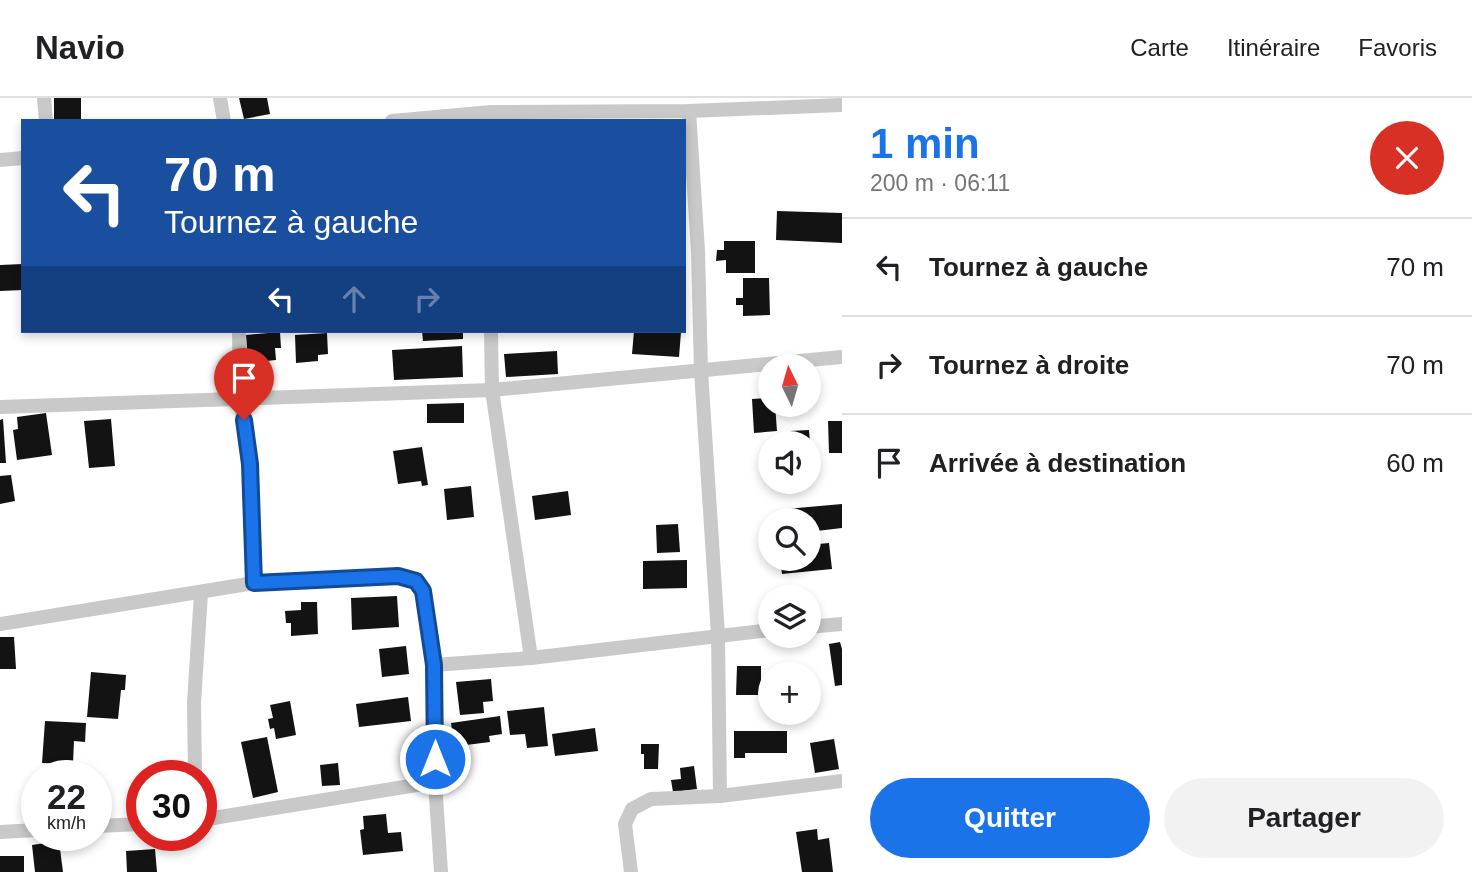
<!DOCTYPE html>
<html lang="fr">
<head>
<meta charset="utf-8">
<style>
	:root { --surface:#fff; --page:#f2f2f2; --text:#202124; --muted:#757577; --line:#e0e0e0; --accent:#1a73e8 }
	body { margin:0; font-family:Arial,sans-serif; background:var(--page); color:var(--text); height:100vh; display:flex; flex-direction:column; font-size:26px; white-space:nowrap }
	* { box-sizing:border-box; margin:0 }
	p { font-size:23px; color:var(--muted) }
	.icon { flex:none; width:38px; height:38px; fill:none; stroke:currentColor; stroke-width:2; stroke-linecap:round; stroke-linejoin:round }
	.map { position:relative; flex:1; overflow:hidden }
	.panel { display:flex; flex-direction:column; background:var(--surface); width:630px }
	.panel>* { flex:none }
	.hud { position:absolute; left:21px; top:21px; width:665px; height:214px; border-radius:0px; box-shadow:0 4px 10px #0003; background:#1a4fa0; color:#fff; overflow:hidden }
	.needle { width:46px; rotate:355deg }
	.controls { position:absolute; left:758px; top:256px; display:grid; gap:14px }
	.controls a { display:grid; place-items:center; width:63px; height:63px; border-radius:50%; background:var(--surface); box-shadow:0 4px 10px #0003; font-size:35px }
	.speed { position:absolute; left:21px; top:662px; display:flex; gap:14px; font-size:35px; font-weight:700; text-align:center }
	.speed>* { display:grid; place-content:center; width:91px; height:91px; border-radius:50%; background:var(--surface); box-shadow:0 4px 10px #0003; line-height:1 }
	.speed small { font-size:18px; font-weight:400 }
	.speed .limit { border:10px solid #d22; background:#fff; color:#111 }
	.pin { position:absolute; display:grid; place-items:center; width:60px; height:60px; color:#fff; margin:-72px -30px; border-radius:50% 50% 50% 0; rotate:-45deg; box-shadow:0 0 7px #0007 }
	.pin .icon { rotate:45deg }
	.me { position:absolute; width:77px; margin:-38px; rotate:0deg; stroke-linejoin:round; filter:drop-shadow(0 0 5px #0008) }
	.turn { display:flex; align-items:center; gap:24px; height:147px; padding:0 28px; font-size:32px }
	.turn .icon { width:91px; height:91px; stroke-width:2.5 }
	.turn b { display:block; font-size:49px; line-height:60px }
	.lanes { display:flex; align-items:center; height:66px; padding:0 28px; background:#0003; justify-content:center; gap:35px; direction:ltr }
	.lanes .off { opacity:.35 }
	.round { display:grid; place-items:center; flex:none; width:74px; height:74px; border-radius:37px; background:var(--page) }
	.headline { display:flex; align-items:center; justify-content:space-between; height:119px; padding:0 28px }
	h1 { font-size:42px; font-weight:700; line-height:52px; color:var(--accent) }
	.button { display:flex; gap:14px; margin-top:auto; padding:14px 28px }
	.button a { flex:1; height:80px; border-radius:42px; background:var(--accent); color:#fff; font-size:28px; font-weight:700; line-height:80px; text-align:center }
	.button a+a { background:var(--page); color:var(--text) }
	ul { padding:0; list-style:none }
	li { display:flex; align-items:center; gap:21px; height:98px; padding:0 28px; border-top:2px solid var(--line) }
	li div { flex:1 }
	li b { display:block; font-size:26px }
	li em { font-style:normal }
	header { display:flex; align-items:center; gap:42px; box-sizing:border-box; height:98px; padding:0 35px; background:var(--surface); border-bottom:2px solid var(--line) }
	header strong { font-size:33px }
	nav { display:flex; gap:38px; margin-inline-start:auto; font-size:24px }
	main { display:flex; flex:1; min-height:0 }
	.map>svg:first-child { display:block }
	.building { fill:#131313 }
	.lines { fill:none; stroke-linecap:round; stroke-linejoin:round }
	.minor { stroke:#c9c9c9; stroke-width:14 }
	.route-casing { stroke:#114b97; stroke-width:18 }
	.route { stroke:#1a73e8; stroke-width:12 }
</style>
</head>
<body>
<header>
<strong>Navio</strong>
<nav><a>Carte</a><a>Itinéraire</a><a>Favoris</a></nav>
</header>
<main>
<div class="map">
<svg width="842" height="774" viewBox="0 0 842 774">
	<rect width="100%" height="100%" fill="#fff"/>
	<!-- building -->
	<g class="building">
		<rect x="54" y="0" width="27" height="23"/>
		<polygon points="239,0 267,0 270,16 244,21"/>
		<polygon points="777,113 842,115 842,145 776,142"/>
		<polygon points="724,143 755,143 755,175 726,175 726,162 716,163 717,152 724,152"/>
		<polygon points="23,166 23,192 0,193 0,167"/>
		<polygon points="743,180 769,180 770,217 743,218 743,207 736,207 736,200 743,200"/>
		<polygon points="422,233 463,233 463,241 423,243"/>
		<polygon points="634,233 681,234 679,259 632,256"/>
		<polygon points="280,234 281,250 275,250 276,262 248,265 246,237"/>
		<polygon points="327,235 328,256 318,257 318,263 296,265 295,237"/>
		<polygon points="462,248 463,279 394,282 392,252"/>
		<polygon points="557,253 558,276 506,279 504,256"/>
		<polygon points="770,300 770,306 775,306 777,333 754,335 752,301"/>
		<polygon points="464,305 464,325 427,325 427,306"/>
		<polygon points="46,315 52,357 17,362 13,332 18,331 17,319"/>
		<polygon points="3,321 6,365 0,365 0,322"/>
		<polygon points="111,321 115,368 89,370 84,323"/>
		<polygon points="828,323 842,323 842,355 829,355"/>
		<polygon points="809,332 810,345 790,345 790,333"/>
		<polygon points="422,349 428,387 422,388 421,383 398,386 393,353"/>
		<polygon points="11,377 15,403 0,406 0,378"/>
		<polygon points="471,388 474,419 447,422 444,391"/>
		<polygon points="568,393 571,417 535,422 532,398"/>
		<polygon points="842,406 842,430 808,434 808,422 787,422 786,411"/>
		<polygon points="678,426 680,454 657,455 656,427"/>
		<polygon points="829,445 832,471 782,476 780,460 808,460 808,447"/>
		<polygon points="687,462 687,490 643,491 643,463"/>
		<polygon points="397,498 399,529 352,532 351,500"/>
		<polygon points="301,504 317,504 318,536 291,538 291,525 286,525 285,513 301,512"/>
		<polygon points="0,539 14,539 16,571 0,571"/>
		<polygon points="840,544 842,551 842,587 835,588 829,546"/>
		<polygon points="406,548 409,576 382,579 379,551"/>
		<polygon points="737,568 761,568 761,597 736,597"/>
		<polygon points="91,574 126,577 125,592 121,592 118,621 87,619"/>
		<polygon points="491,581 493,603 483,604 484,615 460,617 456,584"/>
		<polygon points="408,599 411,623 359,629 356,606"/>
		<polygon points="290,603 296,637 276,641 274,630 270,631 268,621 273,620 270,607"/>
		<polygon points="544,609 548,648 527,650 525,636 510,637 507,613"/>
		<polygon points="500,618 502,636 489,638 490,644 466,647 466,644 454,645 451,625"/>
		<polygon points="45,623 86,625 85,644 74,643 73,666 42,665"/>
		<polygon points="595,630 598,653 555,658 552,636"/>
		<polygon points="734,633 787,633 787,655 745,655 745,660 734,660"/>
		<polygon points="267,639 278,694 253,700 241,644"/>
		<polygon points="834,641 839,671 815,675 810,645"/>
		<polygon points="641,646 659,646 658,671 644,671 644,656 641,656"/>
		<polygon points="338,665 340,687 322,688 320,667"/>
		<polygon points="694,668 697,691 673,694 671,682 681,681 680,670"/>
		<polygon points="386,716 388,735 401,734 403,753 363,757 360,732 364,731 363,718"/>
		<polygon points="817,731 818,742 829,740 833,774 802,774 796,734"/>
		<polygon points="59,743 63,774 35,774 32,747"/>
		<polygon points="155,751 157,774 127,774 126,753"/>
		<rect x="0" y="758" width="24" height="16"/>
	</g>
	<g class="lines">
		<!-- minor -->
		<g class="minor">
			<polyline points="44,0 46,23"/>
			<polyline points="220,0 224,23"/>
			<polyline points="689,13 698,153 701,273 718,537 720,698"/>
			<polyline points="392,23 491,14 689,13 842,7"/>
			<polyline points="0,62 23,60"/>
			<polyline points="239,233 240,300 250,366 254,485"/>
			<polyline points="491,233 492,292 531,560"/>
			<polyline points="0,309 492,292 842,259"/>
			<polyline points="0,526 254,485 398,479 416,483 423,493 434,567 435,684 441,774"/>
			<polyline points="808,529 842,526"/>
			<polyline points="434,567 531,560 770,532"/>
			<polyline points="195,677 194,605 201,495"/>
			<polyline points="201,722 435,684"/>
			<polyline points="96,728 142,726"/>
			<polyline points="0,734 37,732"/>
			<polyline points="631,774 625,726 632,711 651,701 720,698 842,683"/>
		</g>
	</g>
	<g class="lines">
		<!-- route casing -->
		<g class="route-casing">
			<polyline id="route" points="244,322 250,366 254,485 398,478 416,483 423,493 434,567 435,661"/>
		</g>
		<!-- route -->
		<use href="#route" class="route"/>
	</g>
</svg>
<div class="controls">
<a><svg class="needle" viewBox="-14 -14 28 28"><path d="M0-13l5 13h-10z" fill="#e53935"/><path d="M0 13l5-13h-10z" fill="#757577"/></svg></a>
<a><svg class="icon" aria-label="sound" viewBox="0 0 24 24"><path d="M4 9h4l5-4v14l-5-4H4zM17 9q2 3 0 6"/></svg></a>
<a><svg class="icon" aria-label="search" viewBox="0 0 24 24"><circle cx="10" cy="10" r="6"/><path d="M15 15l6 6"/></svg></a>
<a><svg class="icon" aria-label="layers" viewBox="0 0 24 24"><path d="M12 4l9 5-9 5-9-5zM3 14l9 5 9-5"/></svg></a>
<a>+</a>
</div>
<div class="speed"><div>22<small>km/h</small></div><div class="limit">30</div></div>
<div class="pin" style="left:244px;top:322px;background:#d93025"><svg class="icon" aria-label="arrive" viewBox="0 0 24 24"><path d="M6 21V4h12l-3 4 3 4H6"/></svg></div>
<svg class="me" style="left:435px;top:661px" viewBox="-20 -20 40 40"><circle r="17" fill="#1a73e8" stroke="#fff" stroke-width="3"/><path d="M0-11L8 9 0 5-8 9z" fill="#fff"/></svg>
<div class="hud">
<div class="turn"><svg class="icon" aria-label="left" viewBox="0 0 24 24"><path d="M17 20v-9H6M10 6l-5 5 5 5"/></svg><div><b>70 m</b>Tournez à gauche</div></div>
<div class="lanes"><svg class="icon" aria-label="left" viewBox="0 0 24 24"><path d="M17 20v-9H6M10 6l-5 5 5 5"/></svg><svg class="icon off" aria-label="ahead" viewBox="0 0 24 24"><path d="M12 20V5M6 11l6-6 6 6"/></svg><svg class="icon off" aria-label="right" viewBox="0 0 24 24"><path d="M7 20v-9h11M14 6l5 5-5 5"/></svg></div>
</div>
</div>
<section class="panel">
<div class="headline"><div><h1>1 min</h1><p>200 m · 06:11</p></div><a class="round" style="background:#d93025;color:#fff"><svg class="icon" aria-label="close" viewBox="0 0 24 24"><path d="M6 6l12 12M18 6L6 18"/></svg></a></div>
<ul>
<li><svg class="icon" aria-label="left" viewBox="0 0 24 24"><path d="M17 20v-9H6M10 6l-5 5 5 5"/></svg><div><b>Tournez à gauche</b></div><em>70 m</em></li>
<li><svg class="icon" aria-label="right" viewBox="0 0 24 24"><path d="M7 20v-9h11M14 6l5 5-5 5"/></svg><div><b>Tournez à droite</b></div><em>70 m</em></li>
<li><svg class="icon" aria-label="arrive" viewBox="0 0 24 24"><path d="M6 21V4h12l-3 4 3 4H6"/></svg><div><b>Arrivée à destination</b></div><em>60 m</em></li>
</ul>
<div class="button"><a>Quitter</a><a>Partager</a></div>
</section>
</main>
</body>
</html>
